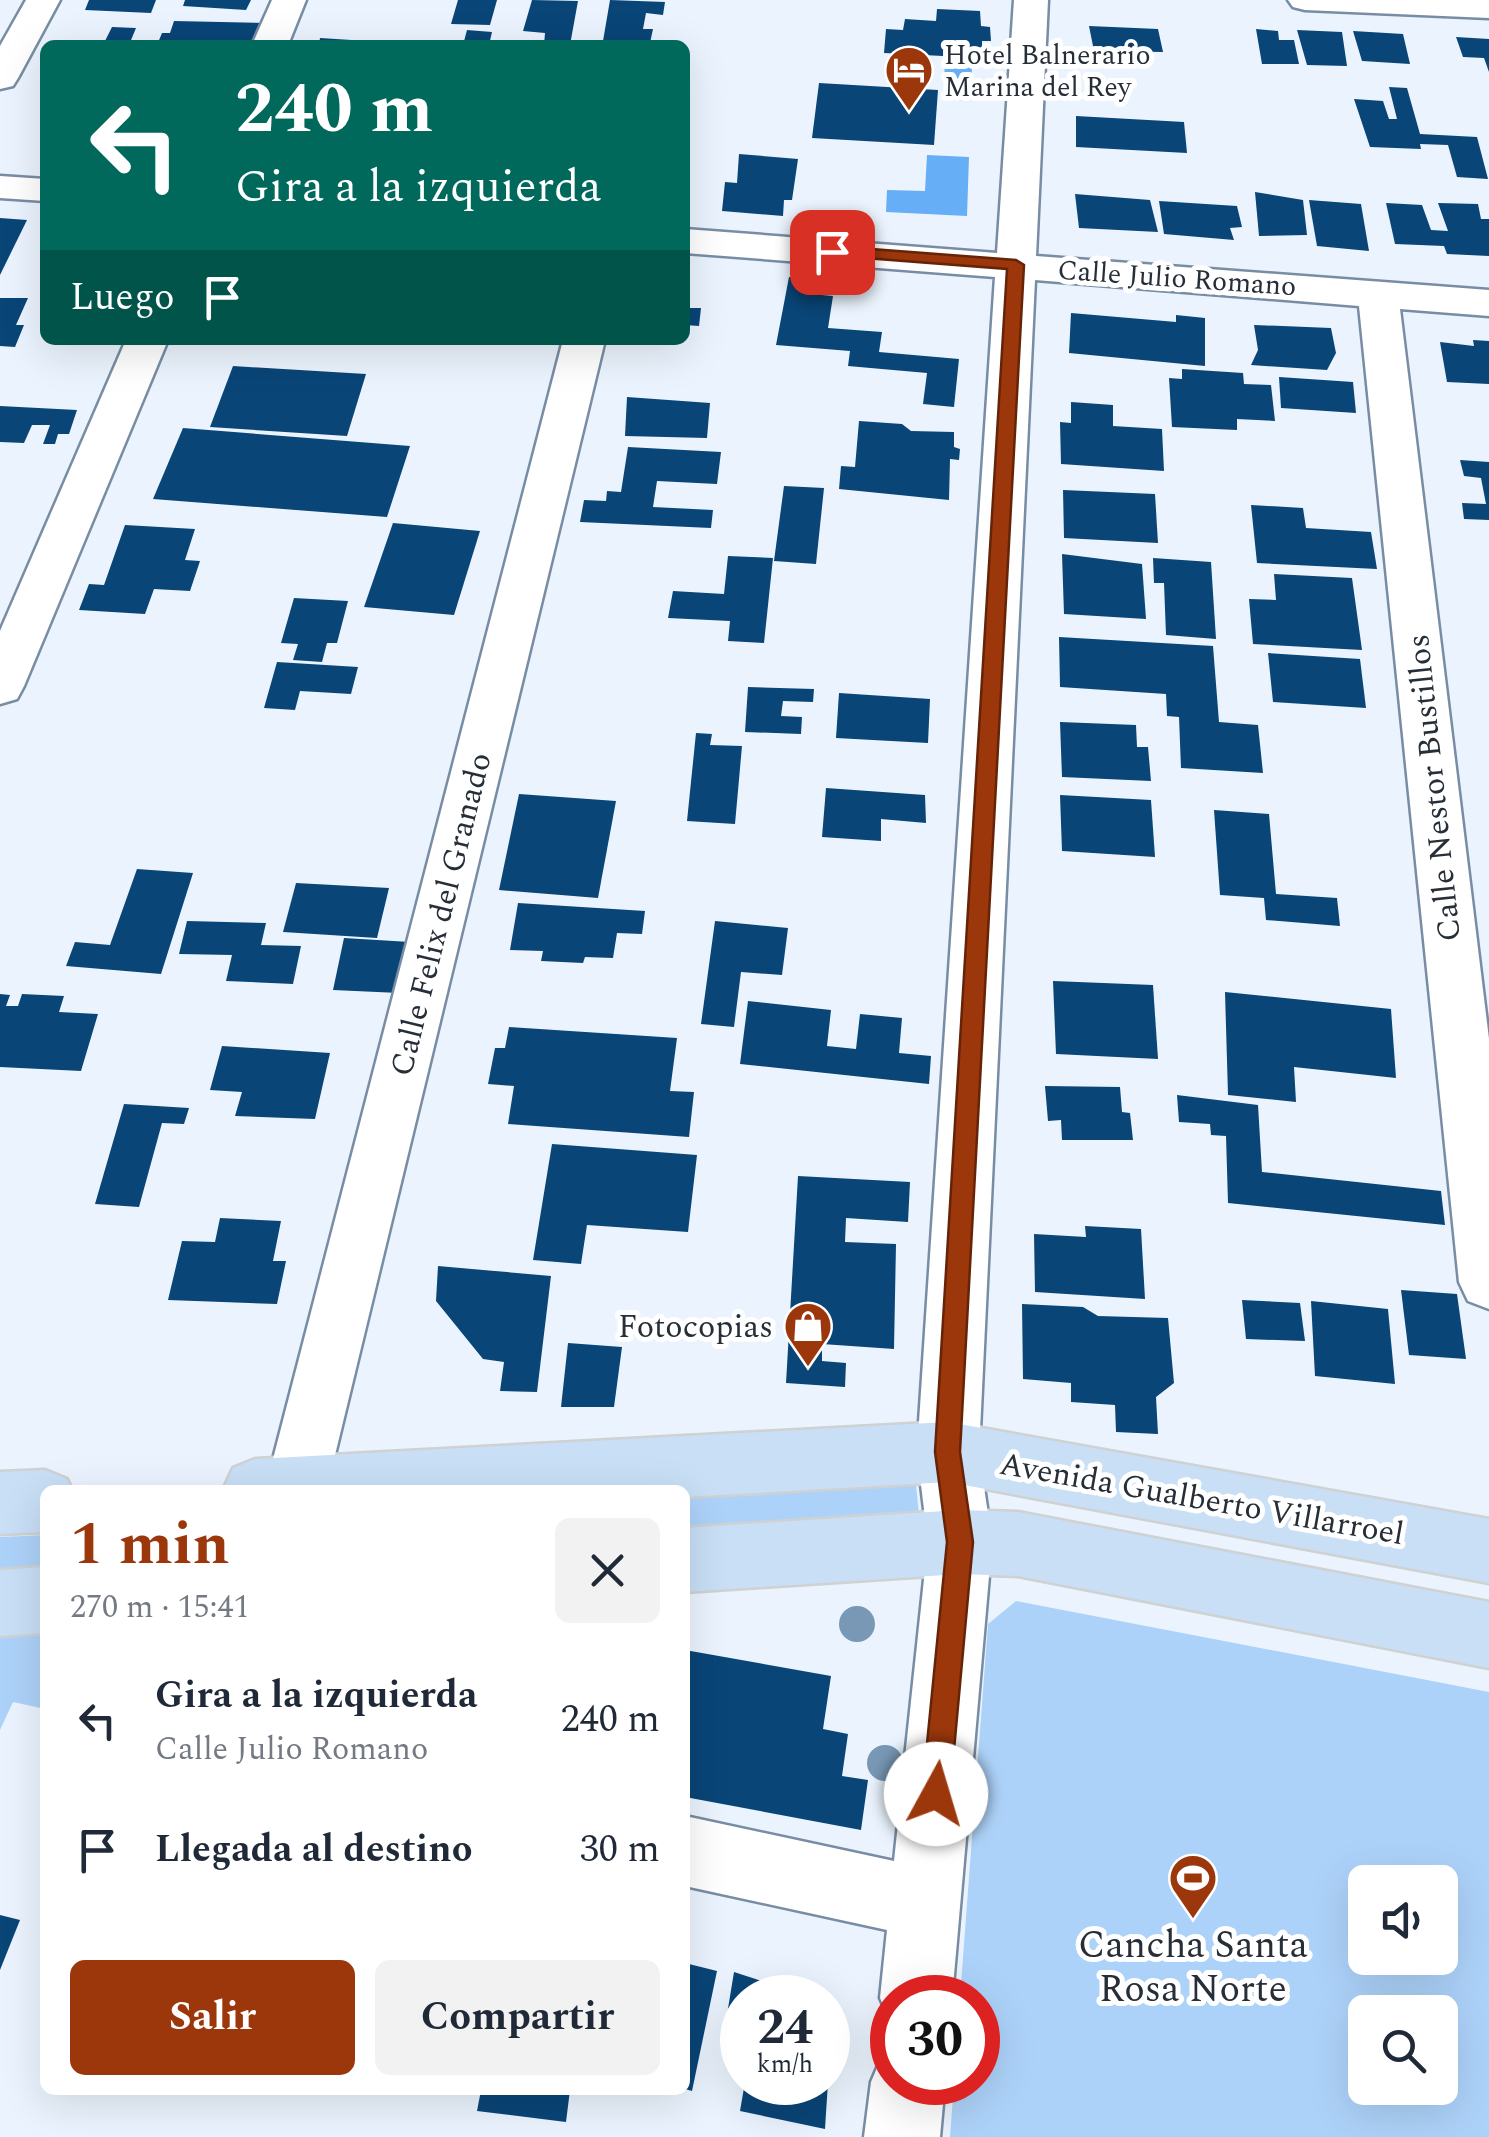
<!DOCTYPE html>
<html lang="es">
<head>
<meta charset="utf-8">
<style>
	:root { --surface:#fff; --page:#f2f2f3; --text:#1f2937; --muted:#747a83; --accent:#9c370b }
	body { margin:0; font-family:Spectral,serif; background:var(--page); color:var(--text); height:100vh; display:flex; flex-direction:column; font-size:38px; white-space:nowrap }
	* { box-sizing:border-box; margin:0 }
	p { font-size:32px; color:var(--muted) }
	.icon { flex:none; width:55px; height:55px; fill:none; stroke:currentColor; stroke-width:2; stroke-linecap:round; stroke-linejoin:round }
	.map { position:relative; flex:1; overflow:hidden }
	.drawer { position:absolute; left:40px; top:1485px; width:650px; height:610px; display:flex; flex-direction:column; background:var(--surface); border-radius:15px; box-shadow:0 10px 40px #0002 }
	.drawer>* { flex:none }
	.banner { position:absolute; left:40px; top:40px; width:650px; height:305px; border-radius:15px; box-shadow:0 10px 40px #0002; background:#00695c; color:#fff; overflow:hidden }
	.fabs { position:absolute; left:1348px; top:1865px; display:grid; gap:20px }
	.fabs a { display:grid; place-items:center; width:110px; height:110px; border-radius:15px; background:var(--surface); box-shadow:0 10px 40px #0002; font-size:50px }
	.speed { position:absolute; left:720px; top:1975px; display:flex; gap:20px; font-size:50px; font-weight:700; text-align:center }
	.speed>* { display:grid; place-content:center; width:130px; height:130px; border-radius:50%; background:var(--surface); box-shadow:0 10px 40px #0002; line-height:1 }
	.speed small { font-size:25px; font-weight:400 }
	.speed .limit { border:15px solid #d22; background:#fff; color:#111 }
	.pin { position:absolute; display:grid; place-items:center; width:85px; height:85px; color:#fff; margin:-42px; border-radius:20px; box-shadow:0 5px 15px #0006 }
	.me { position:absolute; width:110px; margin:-55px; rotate:6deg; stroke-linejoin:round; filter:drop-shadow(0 0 8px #0008) }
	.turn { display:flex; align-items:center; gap:35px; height:210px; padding:0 30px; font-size:45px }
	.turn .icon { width:130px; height:130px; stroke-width:2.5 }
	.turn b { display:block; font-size:70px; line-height:85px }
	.then { display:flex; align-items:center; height:95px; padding:0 30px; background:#0003; gap:20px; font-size:38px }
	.round { display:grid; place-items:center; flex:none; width:105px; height:105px; border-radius:15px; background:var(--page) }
	.overview { display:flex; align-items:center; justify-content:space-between; height:170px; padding:0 30px }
	h1 { font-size:60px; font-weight:700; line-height:75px; color:var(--accent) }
	.action { display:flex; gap:20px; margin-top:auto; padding:20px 30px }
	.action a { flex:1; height:115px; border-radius:15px; background:var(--accent); color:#fff; font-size:40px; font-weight:700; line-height:115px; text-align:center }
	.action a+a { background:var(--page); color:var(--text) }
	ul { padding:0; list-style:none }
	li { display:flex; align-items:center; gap:30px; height:130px; padding:0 30px }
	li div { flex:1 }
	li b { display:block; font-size:38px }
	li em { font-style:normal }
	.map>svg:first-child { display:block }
	.green { fill:#add2f9; fill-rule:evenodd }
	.water { fill:#66aef5 }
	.building { fill:#094577 }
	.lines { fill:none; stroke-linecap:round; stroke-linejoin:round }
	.minor-casing { stroke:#788da4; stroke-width:5 }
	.major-casing { stroke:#cfd1d3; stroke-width:5 }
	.minor { fill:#fff; fill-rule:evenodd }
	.major { fill:#c8dff6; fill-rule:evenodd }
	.tree { fill:#7898b6 }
	.route { fill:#9c370b; stroke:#652407; stroke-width:2.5 }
	.labels { text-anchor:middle; stroke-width:10; stroke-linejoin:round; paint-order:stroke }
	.far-poi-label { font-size:28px; fill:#262e38; stroke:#fff; text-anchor:start }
	.far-street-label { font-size:28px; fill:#262e38; stroke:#fff }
	.street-label { font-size:32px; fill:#262e38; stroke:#fff }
	.poi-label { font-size:32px; fill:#262e38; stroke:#fff; text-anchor:end }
	.near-poi-label { font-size:38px; fill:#262e38; stroke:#fff }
</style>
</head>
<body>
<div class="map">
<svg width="1489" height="2137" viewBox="0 0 1489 2137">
	<rect width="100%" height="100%" fill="#ebf4fe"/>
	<!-- green -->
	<g class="green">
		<polygon points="916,1484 919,1515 685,1528 685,1497"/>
		<polygon points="45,1535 45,1567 0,1569 0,1537"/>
		<path d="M1016,1601l473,91v445h-539l4,-54 24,-1v-84l-18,-1 28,-373zM1440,1882v76h-75v-76zM1440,2012v76h-75v-76z"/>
		<polygon points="45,1634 45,1709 13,1702 0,1730 0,1636"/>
	</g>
	<!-- water -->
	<g class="water">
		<polygon points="945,62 972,64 971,101 943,100"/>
		<polygon points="927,155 969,157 967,216 886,212 887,190 925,191"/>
	</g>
	<!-- building -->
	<g class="building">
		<polygon points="89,0 156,0 151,13 85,10"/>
		<polygon points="185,0 251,0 246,10 183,6"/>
		<polygon points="458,0 497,0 490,25 451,24"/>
		<polygon points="532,0 578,1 570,45 544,45 545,33 523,31"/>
		<polygon points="610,0 665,2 663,15 646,13 643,29 653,29 650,43 603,41"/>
		<polygon points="937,9 980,11 981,26 990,27 991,41 982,41 982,58 884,53 886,29 903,30 905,19 936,21"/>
		<polygon points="174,21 266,23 258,45 157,45 162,33 170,33"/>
		<polygon points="1089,26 1158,29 1163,52 1094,51"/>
		<polygon points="112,27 136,28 129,45 103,45"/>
		<polygon points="1256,29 1278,31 1279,40 1294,40 1299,64 1262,64"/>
		<polygon points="467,30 492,32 489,45 463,45"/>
		<polygon points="1297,30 1342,32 1347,66 1307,65"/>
		<polygon points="1353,31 1403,34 1410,64 1362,61"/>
		<polygon points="1456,37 1489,39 1489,72 1484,58 1463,57"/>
		<polygon points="320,38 383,42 383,45 319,45"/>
		<polygon points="819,83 938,90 934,145 812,138"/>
		<polygon points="1389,87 1407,88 1420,134 1477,137 1488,179 1457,177 1448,145 1420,144 1421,149 1370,147 1354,99 1383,101 1389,119 1397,119"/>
		<polygon points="1076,116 1184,122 1187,153 1076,147"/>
		<polygon points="739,154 798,159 792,200 784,200 783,216 722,211 725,182 737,183"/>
		<polygon points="1255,192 1303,200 1307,235 1259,236"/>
		<polygon points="1075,194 1150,200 1158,232 1079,228"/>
		<polygon points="1309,200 1361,204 1369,251 1317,246"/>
		<polygon points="1159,201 1237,206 1242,227 1230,228 1234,240 1164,234"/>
		<polygon points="1386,203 1422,205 1431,230 1448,231 1438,203 1478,204 1481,219 1489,219 1489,256 1447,254 1444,246 1395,244"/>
		<polygon points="0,218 27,220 0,275"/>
		<polygon points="789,277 814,279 811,294 833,296 828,328 882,332 879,352 959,359 954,407 923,404 927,373 848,366 850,351 776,345"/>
		<polygon points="0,298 28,298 16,325 24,325 15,347 0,346"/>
		<polygon points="685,308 701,308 699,326 685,325"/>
		<polygon points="1071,313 1176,322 1176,315 1205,318 1205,366 1069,353"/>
		<polygon points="1254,325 1331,328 1336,353 1327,370 1251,365 1258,350"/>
		<polygon points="1473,340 1489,341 1489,384 1447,382 1440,342 1474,346"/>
		<polygon points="233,366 366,374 347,436 210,427"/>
		<polygon points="1182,369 1243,373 1244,384 1271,385 1275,421 1237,419 1237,430 1172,427 1169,378 1182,379"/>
		<polygon points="1279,377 1353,382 1356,413 1281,408"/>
		<polygon points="627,397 710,403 707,438 625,436"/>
		<polygon points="1071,402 1113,405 1113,426 1162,429 1164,471 1061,464 1060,422 1071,423"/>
		<polygon points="0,406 77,410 69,434 58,434 55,444 43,444 50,425 32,425 24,443 0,442"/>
		<polygon points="859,421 902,424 911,431 954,432 954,447 960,449 959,460 950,459 949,500 839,489 841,466 855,467"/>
		<polygon points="183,428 410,446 387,517 153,499"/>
		<polygon points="628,447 721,452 717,484 657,481 653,507 713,510 711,528 580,522 584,500 606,501 607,491 621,492"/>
		<polygon points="1460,460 1489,462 1489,520 1464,519 1462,503 1486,504 1481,478 1464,476"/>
		<polygon points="784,486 824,488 816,564 774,561"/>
		<polygon points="1063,490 1155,494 1158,543 1064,538"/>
		<polygon points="1251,505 1303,508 1306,528 1371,532 1377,569 1257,563"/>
		<polygon points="393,523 480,531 454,615 364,607"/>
		<polygon points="125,525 195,529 185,560 200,561 190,591 154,589 145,614 79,610 89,584 104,585"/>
		<polygon points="1062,554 1142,564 1146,619 1064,614"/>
		<polygon points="728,556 773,558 764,643 728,641 730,621 668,618 673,591 724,594"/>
		<polygon points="1153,558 1211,562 1216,639 1166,635 1164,583 1154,583"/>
		<polygon points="1274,574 1352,578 1362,650 1253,644 1249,599 1276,600"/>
		<polygon points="294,598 348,601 337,643 327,643 322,662 293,660 298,644 281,643"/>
		<polygon points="1059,637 1213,646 1219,722 1258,725 1263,773 1181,768 1179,717 1167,716 1166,694 1060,687"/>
		<polygon points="1268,653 1360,659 1366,708 1273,702"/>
		<polygon points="277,662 358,667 351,694 300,691 295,710 264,708"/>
		<polygon points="748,687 814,689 813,702 783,701 781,716 802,717 801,734 745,732"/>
		<polygon points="839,693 930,699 928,743 836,738"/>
		<polygon points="1060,722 1136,725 1137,747 1148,747 1151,781 1062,777"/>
		<polygon points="696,733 712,734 710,745 742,746 735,824 687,821"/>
		<polygon points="826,788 925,795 926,823 881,819 881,841 822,837"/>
		<polygon points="519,794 616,801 598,898 499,890"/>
		<polygon points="1060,795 1151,800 1155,857 1062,851"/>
		<polygon points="1214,810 1269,814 1276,894 1337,898 1340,926 1266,920 1264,898 1220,895"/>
		<polygon points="137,869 193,873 161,974 66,966 75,942 110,945"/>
		<polygon points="296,883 389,888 377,938 283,932"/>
		<polygon points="518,903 645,911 642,934 617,933 613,958 585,957 583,963 541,961 543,951 510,950"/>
		<polygon points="187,921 266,923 261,945 301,946 293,984 226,981 232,955 179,954"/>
		<polygon points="715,921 788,928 782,975 741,972 734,1027 701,1024"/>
		<polygon points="344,938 410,942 399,993 333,990"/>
		<polygon points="1053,981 1153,985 1158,1059 1056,1054"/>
		<polygon points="1225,992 1391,1009 1396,1078 1294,1067 1296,1102 1228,1095"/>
		<polygon points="0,994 10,995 6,1006 18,1006 22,994 64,996 59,1012 98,1014 81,1071 0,1067"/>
		<polygon points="748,1001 831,1010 827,1046 856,1049 860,1014 902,1018 899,1053 931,1056 929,1084 740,1064"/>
		<polygon points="509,1027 677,1038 670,1091 694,1092 689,1137 508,1124 514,1086 488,1084 495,1048 505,1048"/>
		<polygon points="222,1046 330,1053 315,1119 235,1116 242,1092 210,1090"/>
		<polygon points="1045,1086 1120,1087 1122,1112 1130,1113 1133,1140 1062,1140 1061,1120 1048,1121"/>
		<polygon points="1177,1095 1258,1105 1262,1172 1441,1191 1445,1225 1228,1203 1226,1136 1211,1135 1210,1124 1179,1122"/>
		<polygon points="124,1104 189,1108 184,1124 162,1123 139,1207 95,1204"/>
		<polygon points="552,1144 697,1155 688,1232 587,1225 581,1264 533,1260"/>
		<polygon points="798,1176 910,1182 908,1222 846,1218 845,1242 896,1244 894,1349 822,1344 822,1361 846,1363 845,1387 786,1383"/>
		<polygon points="220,1218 281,1221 273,1261 286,1261 277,1304 168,1300 182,1241 215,1242"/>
		<polygon points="1085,1226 1141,1229 1145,1299 1035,1292 1034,1234 1086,1237"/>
		<polygon points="438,1266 551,1276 537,1392 500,1391 504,1362 483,1359 436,1301"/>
		<polygon points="1401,1290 1457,1294 1466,1359 1409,1355"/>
		<polygon points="1242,1300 1300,1303 1305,1341 1246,1339"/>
		<polygon points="1311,1301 1388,1309 1395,1384 1315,1376"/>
		<polygon points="1022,1304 1083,1307 1098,1316 1168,1318 1174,1383 1156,1397 1158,1434 1116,1432 1115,1405 1071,1402 1071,1383 1023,1379"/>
		<polygon points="568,1343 622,1347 614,1407 561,1407"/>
		<polygon points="685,1650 831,1676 823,1729 848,1734 842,1776 868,1780 861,1830 685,1797"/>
		<polygon points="0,1915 20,1920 0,1970"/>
		<polygon points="685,1963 717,1971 692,2091 685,2089"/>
		<polygon points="734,1972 796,1992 796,1998 742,1998 742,2046 723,2039"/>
		<polygon points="745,2082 828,2082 825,2129 740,2111"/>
		<polygon points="481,2090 570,2090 566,2122 477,2111"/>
	</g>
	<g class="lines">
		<!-- minor casing -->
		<g class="minor-casing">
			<g id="minor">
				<polygon points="26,0 60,0 18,78 13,86 0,89 0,46"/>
				<polygon points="272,0 306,0 288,45 252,45"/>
				<polygon points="1014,0 1048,0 1036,256 1489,290 1489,316 1400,309 1489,1039 1489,1309 1468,1301 1459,1282 1359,306 1035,280 979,1452 992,1542 952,1998 892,1998 892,2025 880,1998 887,1930 685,1886 685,1816 894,1861 928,1542 917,1452 995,277 685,253 685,229 997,253"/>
				<polygon points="1288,0 1489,0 1489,18 1305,10 1293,7"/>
				<polygon points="0,176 45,179 45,201 0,198"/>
				<polygon points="126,340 168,340 24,686 17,699 0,704 0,631"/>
				<polygon points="563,340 605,340 327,1488 265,1490"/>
				<polygon points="892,2051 892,2082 945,2082 940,2137 864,2137 871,2082 882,2056"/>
			</g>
		</g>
		<!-- major casing -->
		<g class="major-casing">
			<g id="major">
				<polygon points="948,1422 1489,1519 1489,1583 948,1482 685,1497 685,1490 223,1490 233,1468 255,1459"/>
				<polygon points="45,1470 67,1479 72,1490 45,1490 45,1532 0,1534 0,1472"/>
				<polygon points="960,1510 1018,1512 1489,1602 1489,1668 1018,1576 960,1574 685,1592 685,1528"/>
				<polygon points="45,1567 45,1633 0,1636 0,1570"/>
			</g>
		</g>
		<!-- minor -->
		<use href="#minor" class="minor"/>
		<!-- major -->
		<use href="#major" class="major"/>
	</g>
	<!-- trees -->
	<g class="tree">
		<circle cx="857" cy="1624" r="18"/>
		<circle cx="885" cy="1763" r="18"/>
	</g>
	<!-- route -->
	<polygon class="route" points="832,246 1016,260 1024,265 960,1452 973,1542 950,1794 946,1805 936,1809 926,1805 922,1794 947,1542 935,1452 1007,269 826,255 824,252"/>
	<!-- icons -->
	<defs>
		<g id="hotel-pin" transform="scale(2.5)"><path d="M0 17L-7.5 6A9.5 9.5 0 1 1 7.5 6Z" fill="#9c370b" stroke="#fff"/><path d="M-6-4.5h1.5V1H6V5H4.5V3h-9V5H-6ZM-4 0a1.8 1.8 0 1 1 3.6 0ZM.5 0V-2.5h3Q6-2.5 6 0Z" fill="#fff"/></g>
		<g id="shop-pin" transform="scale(2.5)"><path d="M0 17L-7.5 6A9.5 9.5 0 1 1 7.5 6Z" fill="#9c370b" stroke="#fff"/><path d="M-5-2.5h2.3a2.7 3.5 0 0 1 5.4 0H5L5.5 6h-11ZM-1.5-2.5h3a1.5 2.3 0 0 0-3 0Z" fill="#fff"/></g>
		<g id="stadium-pin" transform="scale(2.5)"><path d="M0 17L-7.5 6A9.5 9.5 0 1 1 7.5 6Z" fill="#9c370b" stroke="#fff"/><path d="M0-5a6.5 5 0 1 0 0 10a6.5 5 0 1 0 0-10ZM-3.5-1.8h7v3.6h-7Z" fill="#fff"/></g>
	</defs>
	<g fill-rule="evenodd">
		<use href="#hotel-pin" x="909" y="70"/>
		<use href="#shop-pin" x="808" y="1326"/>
		<use href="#stadium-pin" x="1193" y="1878"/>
	</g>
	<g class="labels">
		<!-- far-poi labels -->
		<g class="far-poi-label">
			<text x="944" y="64">Hotel Balnerario<tspan x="944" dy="32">Marina del Rey</tspan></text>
		</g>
		<!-- far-street labels -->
		<g class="far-street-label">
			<text transform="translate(1177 277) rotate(4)" y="10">Calle Julio Romano</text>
		</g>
		<!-- street labels -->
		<g class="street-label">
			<text transform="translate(1433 788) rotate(-96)" y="11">Calle Nestor Bustillos</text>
			<text transform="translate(440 914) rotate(-76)" y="11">Calle Felix del Granado</text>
			<text transform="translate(1202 1498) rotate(10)" y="11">Avenida Gualberto Villarroel</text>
		</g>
		<!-- poi labels -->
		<g class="poi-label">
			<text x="773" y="1337">Fotocopias</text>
		</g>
		<!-- near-poi labels -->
		<g class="near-poi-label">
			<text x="1193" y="1957">Cancha Santa<tspan x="1193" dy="44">Rosa Norte</tspan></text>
		</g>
	</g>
</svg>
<div class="fabs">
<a><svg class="icon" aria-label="sound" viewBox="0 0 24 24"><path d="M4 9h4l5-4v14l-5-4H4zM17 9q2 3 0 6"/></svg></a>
<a><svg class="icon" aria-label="search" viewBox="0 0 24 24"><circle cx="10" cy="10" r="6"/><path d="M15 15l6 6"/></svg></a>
</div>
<div class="speed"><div>24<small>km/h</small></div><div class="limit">30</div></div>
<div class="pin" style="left:832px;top:252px;background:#d93025"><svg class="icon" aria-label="arrive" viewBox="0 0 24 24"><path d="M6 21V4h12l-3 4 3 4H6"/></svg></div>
<svg class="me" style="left:936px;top:1794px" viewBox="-20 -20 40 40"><circle r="19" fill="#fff"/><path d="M0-13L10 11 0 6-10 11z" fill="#9c370b"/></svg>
<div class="banner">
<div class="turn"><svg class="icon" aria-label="left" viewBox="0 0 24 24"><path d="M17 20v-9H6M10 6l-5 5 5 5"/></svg><div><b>240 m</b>Gira a la izquierda</div></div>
<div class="then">Luego<svg class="icon" aria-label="arrive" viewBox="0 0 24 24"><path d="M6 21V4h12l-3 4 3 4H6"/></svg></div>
</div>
<section class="drawer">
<div class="overview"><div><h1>1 min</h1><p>270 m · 15:41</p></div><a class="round"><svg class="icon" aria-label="close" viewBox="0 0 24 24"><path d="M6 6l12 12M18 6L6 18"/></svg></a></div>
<ul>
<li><svg class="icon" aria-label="left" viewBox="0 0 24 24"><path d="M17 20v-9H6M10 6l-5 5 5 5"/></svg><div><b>Gira a la izquierda</b><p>Calle Julio Romano</p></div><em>240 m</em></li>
<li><svg class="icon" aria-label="arrive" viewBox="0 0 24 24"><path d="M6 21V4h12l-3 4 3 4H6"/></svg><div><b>Llegada al destino</b></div><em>30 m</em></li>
</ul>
<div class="action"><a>Salir</a><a>Compartir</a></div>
</section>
</div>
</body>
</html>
